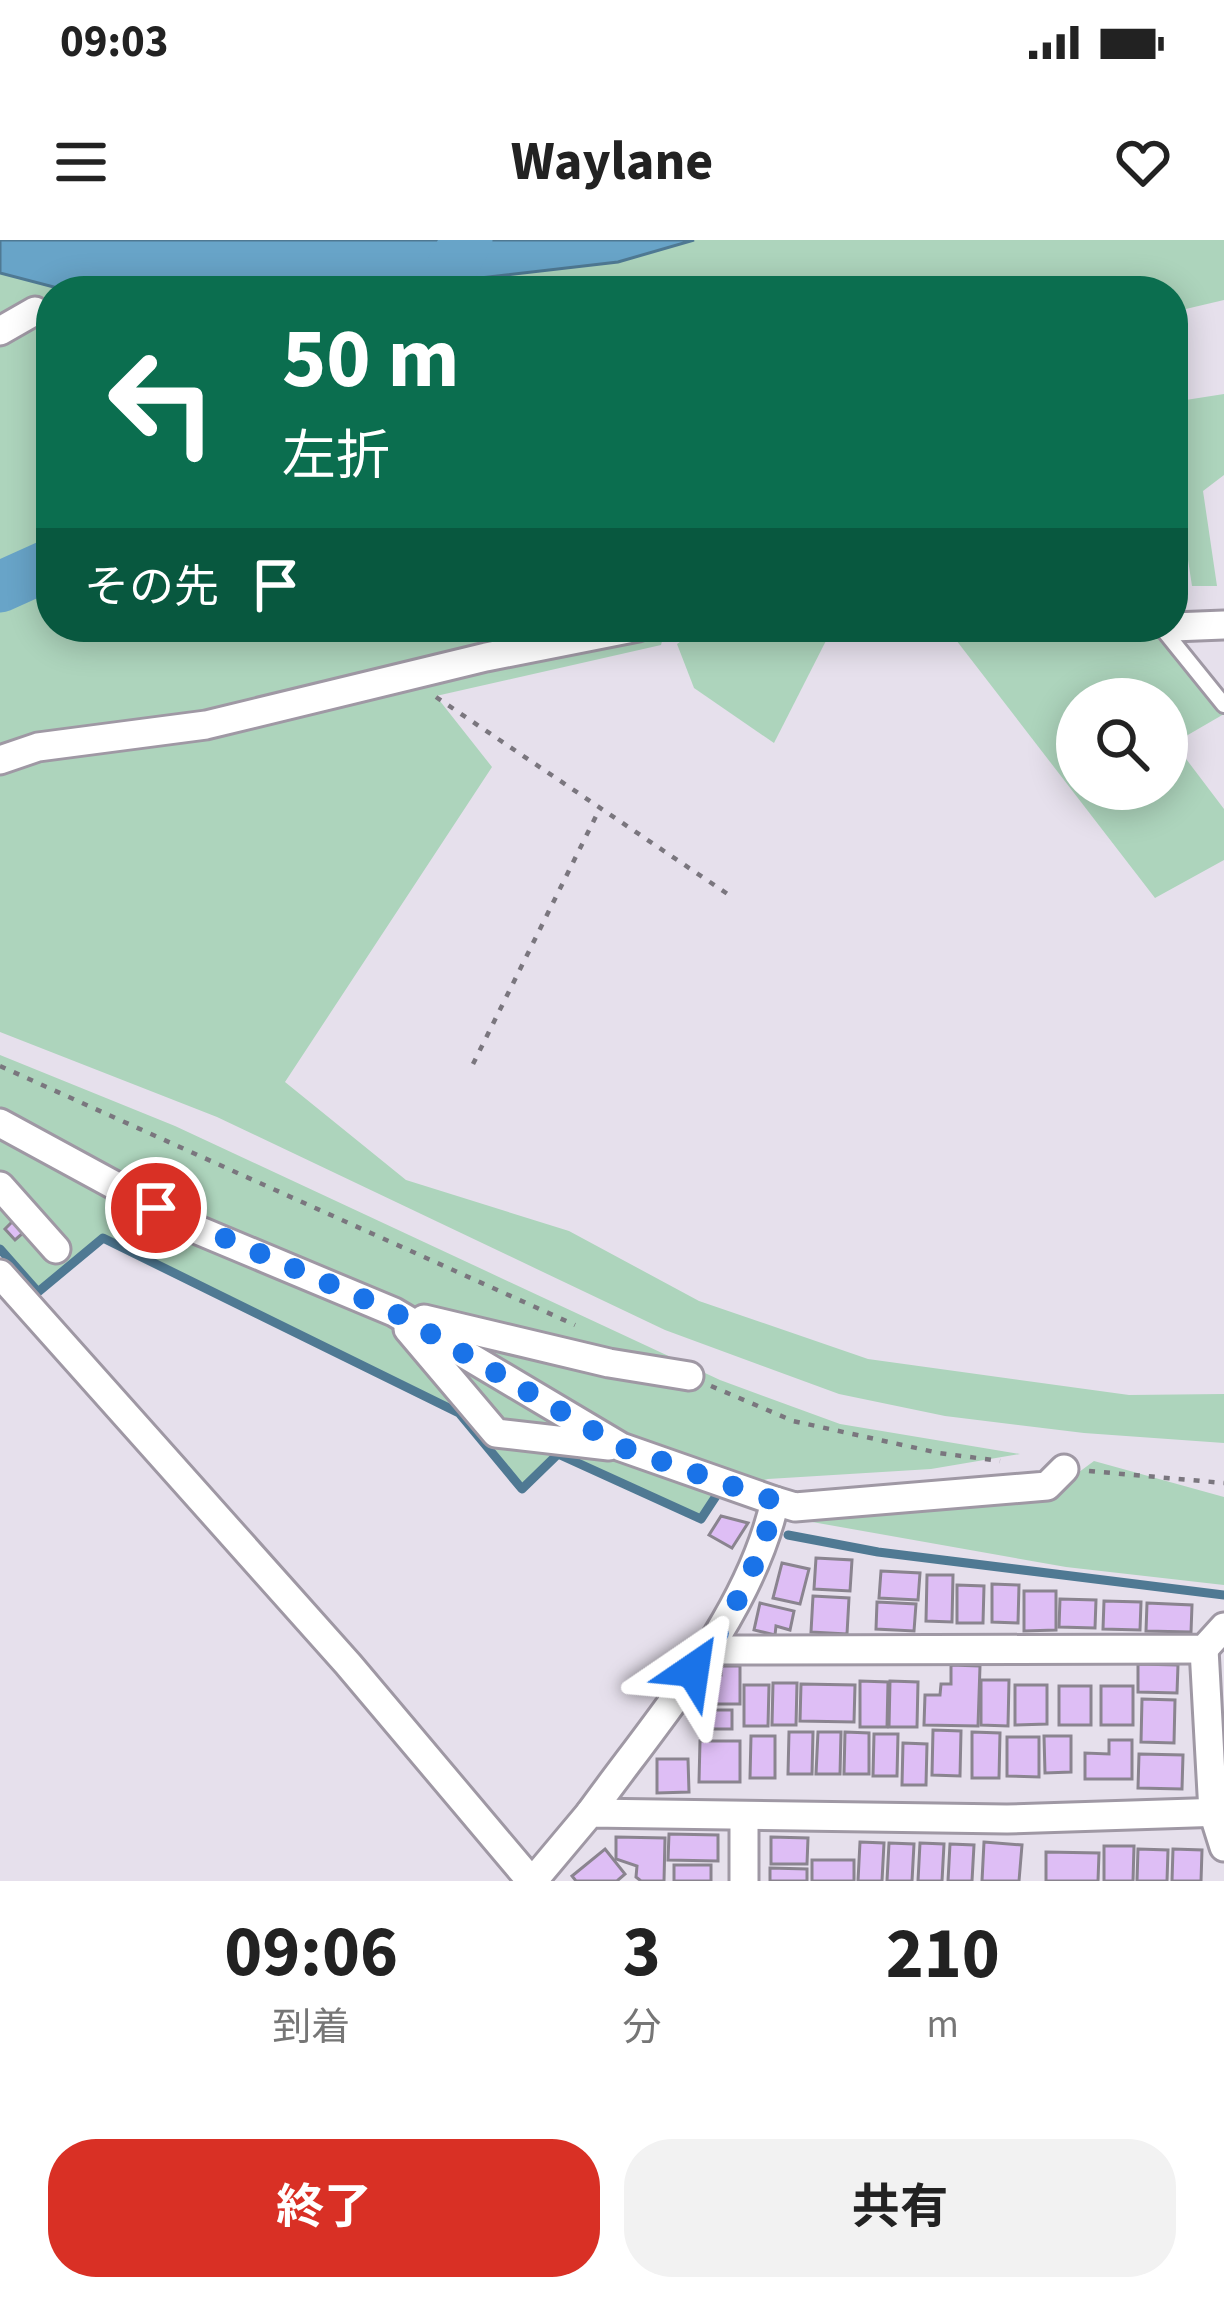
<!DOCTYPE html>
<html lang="ja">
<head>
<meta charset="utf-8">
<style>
	:root { --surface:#fff; --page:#f2f2f2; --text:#222; --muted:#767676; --accent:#d93025 }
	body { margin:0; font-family:"Source Sans 3","Noto Sans JP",sans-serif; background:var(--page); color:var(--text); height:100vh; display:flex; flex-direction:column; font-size:45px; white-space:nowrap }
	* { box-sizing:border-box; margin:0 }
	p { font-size:39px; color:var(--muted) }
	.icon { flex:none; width:66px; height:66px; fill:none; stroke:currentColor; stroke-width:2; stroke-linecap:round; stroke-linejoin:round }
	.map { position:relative; height:1641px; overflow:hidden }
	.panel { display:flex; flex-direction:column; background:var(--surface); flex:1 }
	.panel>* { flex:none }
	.top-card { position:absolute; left:36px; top:36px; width:1152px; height:366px; border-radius:48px; box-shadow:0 6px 30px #0003; background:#0b6e4f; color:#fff; overflow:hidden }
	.buttons { position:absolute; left:1056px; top:438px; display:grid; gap:24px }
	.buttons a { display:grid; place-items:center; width:132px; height:132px; border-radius:50%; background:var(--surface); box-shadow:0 6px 30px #0003; font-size:60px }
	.pin { position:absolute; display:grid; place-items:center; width:102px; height:102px; color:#fff; margin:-51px; border:6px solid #fff; border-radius:50%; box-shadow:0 3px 12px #0007 }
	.me { position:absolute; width:132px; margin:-66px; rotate:32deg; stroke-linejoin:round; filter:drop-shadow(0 0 9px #0008) }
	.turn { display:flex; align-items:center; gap:42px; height:252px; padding:0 48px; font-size:54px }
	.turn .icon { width:156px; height:156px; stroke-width:2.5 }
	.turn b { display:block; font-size:84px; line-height:102px }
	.then { display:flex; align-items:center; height:114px; padding:0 48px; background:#0003; gap:24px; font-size:45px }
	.eta { display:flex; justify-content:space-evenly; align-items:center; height:204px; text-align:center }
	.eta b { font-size:72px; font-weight:700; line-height:84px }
	.cta { display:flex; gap:24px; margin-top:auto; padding:24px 48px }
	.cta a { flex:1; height:138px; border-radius:48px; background:var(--accent); color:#fff; font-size:48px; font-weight:700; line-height:138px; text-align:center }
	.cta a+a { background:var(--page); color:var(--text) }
	.status { display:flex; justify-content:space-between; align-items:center; height:84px; padding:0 60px; background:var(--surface); direction:ltr }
	.status svg { height:33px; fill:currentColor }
	header { display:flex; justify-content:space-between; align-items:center; height:156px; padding:0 48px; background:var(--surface); font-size:54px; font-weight:700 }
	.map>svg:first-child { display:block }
	.green { fill:#add4bc; fill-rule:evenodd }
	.water { fill:#68a4c8; stroke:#4f7993; stroke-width:3 }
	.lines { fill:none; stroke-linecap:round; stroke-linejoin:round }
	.stream { stroke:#4f7993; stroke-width:9 }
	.river { stroke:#68a4c8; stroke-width:51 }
	.building { fill:#debef5; stroke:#8a848f; stroke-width:3 }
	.service-casing { stroke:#9f98a4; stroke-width:20 }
	.minor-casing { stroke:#9f98a4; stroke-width:33 }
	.path { stroke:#7a767e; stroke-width:4.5; stroke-dasharray:6 9; stroke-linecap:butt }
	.service { stroke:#fff; stroke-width:14 }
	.minor { stroke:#fff; stroke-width:27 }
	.route { stroke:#1a73e8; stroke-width:21; stroke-dasharray:0 37.8 }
</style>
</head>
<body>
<div class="status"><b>09:03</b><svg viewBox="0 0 49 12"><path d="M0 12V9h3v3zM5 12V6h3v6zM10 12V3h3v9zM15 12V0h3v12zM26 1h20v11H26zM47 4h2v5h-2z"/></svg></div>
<header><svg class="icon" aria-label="menu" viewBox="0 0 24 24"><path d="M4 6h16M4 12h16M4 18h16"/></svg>Waylane<svg class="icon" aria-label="heart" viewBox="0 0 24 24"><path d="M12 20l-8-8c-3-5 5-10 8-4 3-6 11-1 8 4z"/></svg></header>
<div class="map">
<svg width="1224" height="1641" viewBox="0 0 1224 1641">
	<rect width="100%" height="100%" fill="#e6e0ec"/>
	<!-- green -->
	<g class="green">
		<polygon points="694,0 1224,0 1224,60 1173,72 1173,51 369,51 618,22"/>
		<polygon points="0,33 69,51 51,51 51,387 666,387 661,405 436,456 492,527 285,842 406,940 569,991 699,1061 868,1119 1129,1155 1224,1154 1224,1203 1084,1193 945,1176 839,1154 665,1090 217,877 0,792"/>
		<polygon points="1224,154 1224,235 1203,251 1217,346 1192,346 1173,222 1173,162"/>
		<polygon points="702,387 833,387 774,503 694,448 677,404"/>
		<path d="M946,387h67l145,10 66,77 -50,29 50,66v51l-69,38zM1077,459h90v90h-90z"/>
		<polygon points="0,815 175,886 720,1140 840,1184 1020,1214 931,1229 768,1239 720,1250 701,1279 558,1215 522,1249 459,1173 103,998 38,1052 0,1009"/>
		<polygon points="1094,1221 1224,1257 1224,1345 1066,1327 784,1277 1075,1235"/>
	</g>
	<!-- water -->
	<polygon class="water" points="0,0 694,0 618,22 369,51 69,51 0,33"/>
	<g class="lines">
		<!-- stream -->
		<g class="stream">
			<polyline points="0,1009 38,1052 103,998 459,1173 522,1249 558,1214 701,1279 720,1250 723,1251"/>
			<polyline points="788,1295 878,1312 1224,1355"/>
		</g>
		<!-- river -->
		<g class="river">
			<polyline points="439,51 467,0"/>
			<polyline points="0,347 51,324"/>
		</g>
	</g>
	<!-- building -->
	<g class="building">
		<polygon points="13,981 23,993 15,1000 5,989"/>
		<polygon points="721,1276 748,1283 732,1308 709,1295"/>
		<polygon points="816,1318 852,1320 850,1351 814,1349"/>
		<polygon points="782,1323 809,1329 800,1364 773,1358"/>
		<polygon points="881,1331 920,1333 918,1360 879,1358"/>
		<polygon points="927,1335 953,1335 952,1382 926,1381"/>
		<polygon points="992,1344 1019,1345 1018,1383 992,1382"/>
		<polygon points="957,1345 984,1346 983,1383 957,1383"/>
		<polygon points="1024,1351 1056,1351 1056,1390 1024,1391"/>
		<polygon points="813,1356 849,1358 847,1394 811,1392"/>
		<polygon points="1060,1359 1096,1360 1095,1388 1059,1387"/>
		<polygon points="1104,1361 1141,1362 1140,1390 1103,1389"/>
		<polygon points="877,1362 916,1364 914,1391 876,1389"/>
		<polygon points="760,1363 794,1371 790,1390 776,1386 775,1395 754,1390"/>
		<polygon points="1147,1363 1192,1365 1191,1392 1146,1391"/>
		<polygon points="1138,1424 1178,1425 1177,1453 1138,1452"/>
		<polygon points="951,1425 980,1426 978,1486 924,1485 925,1455 940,1455 941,1444 951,1444"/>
		<polygon points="721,1426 740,1426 740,1464 701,1464 701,1447 709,1448 709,1435 721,1435"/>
		<polygon points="981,1440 1009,1440 1008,1486 981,1485"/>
		<polygon points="860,1441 888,1442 887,1487 860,1487"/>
		<polygon points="890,1441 918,1442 917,1487 889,1487"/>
		<polygon points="773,1443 797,1443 796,1485 772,1485"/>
		<polygon points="801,1444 855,1445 854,1482 800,1481"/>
		<polygon points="744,1445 769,1445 768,1486 744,1486"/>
		<polygon points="1015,1445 1047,1445 1047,1484 1015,1485"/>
		<rect x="1059" y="1446" width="32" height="39"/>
		<rect x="1101" y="1446" width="32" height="39"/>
		<polygon points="1142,1459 1175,1460 1174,1503 1141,1502"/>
		<rect x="700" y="1470" width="32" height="19"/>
		<polygon points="933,1490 961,1491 960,1536 932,1535"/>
		<polygon points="789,1492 813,1492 812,1534 788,1534"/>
		<polygon points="818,1492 841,1492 840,1534 816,1534"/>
		<polygon points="845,1492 869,1493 869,1534 844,1534"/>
		<polygon points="972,1492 1000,1493 999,1538 972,1538"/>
		<polygon points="874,1494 898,1494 897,1536 873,1536"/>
		<polygon points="751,1496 775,1496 775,1538 750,1538"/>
		<polygon points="1044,1496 1071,1496 1071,1532 1045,1533"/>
		<polygon points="1007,1497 1039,1497 1039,1537 1007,1536"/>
		<polygon points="1109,1500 1132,1500 1132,1539 1085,1539 1085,1513 1109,1514"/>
		<polygon points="700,1501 740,1501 740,1542 699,1542"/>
		<polygon points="903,1503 927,1504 926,1545 902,1545"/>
		<polygon points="1139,1514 1183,1515 1182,1549 1138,1548"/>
		<polygon points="657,1519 688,1519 689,1552 657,1553"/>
		<polygon points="669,1594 718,1595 718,1621 668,1620"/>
		<polygon points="616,1597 665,1598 664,1641 641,1641 636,1637 637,1626 616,1619"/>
		<polygon points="771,1597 808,1598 807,1624 771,1624"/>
		<polygon points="860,1602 884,1603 882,1641 858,1641"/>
		<polygon points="984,1602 1022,1605 1019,1641 982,1641"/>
		<polygon points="889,1603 914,1604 912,1641 887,1641"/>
		<polygon points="920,1603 944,1604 942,1641 918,1641"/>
		<polygon points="950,1604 974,1605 972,1641 948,1641"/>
		<polygon points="1104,1606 1134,1606 1133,1641 1104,1641"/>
		<polygon points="605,1609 625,1634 617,1641 576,1641 572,1636"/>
		<polygon points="1138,1609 1168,1610 1167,1641 1137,1641"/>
		<polygon points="1173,1609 1202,1610 1201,1641 1172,1641"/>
		<polygon points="1046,1612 1099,1613 1098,1641 1046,1641"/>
		<rect x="812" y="1620" width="42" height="21"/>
		<rect x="674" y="1625" width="37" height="16"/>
		<polygon points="770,1628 807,1629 807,1641 770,1641"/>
	</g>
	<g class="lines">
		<!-- service casing -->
		<g class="service-casing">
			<polyline id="service" points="1161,387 1224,465"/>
		</g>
		<!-- minor casing -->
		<g class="minor-casing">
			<g id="minor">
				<polyline points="0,91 35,71"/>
				<polyline points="1173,387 1224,385"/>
				<polyline points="0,520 38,507 206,485 486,417 638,387"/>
				<polyline points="0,883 193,988 394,1072 621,1207 775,1261 795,1267 1047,1246 1064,1229"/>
				<polyline points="0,946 56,1009"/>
				<polyline points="0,1034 348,1424 531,1641"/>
				<polyline points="424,1079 609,1123 689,1136"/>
				<polyline points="408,1089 496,1193 609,1206"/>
				<polyline points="1204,1409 1213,1572 1224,1607"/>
				<polyline points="708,1410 1204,1409 1224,1387"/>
				<path d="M590,1573c67,-93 160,-198 185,-312"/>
				<polyline points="533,1641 590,1573 1007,1579 1224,1572"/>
				<polyline points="744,1641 744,1577"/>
			</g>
		</g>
		<!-- path -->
		<g class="path">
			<polyline points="436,457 732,657"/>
			<polyline points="473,824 600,568"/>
			<polyline points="0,826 575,1085"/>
			<polyline points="711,1146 793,1181 939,1213 1000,1221"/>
			<polyline points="1089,1231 1224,1243"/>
		</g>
		<!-- service -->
		<use href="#service" class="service"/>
		<!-- minor -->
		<use href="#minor" class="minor"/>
	</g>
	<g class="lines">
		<!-- route -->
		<path class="route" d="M156,968l238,104 227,135 154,54c-13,58 -46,122 -82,169"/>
	</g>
</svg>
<div class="buttons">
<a><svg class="icon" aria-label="search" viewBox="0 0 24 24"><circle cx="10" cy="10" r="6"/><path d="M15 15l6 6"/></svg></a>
</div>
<div class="pin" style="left:156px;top:968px;background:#d93025"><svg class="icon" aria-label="arrive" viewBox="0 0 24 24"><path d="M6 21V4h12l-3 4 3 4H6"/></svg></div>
<svg class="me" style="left:693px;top:1430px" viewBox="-20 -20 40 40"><path d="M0-17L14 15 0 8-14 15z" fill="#1a73e8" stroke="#fff" stroke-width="4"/></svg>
<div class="top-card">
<div class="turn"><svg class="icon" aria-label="left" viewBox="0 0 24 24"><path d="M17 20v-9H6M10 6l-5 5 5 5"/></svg><div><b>50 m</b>左折</div></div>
<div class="then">その先<svg class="icon" aria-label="arrive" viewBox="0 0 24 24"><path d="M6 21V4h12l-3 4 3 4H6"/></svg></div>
</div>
</div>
<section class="panel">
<div class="eta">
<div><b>09:06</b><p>到着</p></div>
<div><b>3</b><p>分</p></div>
<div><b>210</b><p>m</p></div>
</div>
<div class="cta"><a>終了</a><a>共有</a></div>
</section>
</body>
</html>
